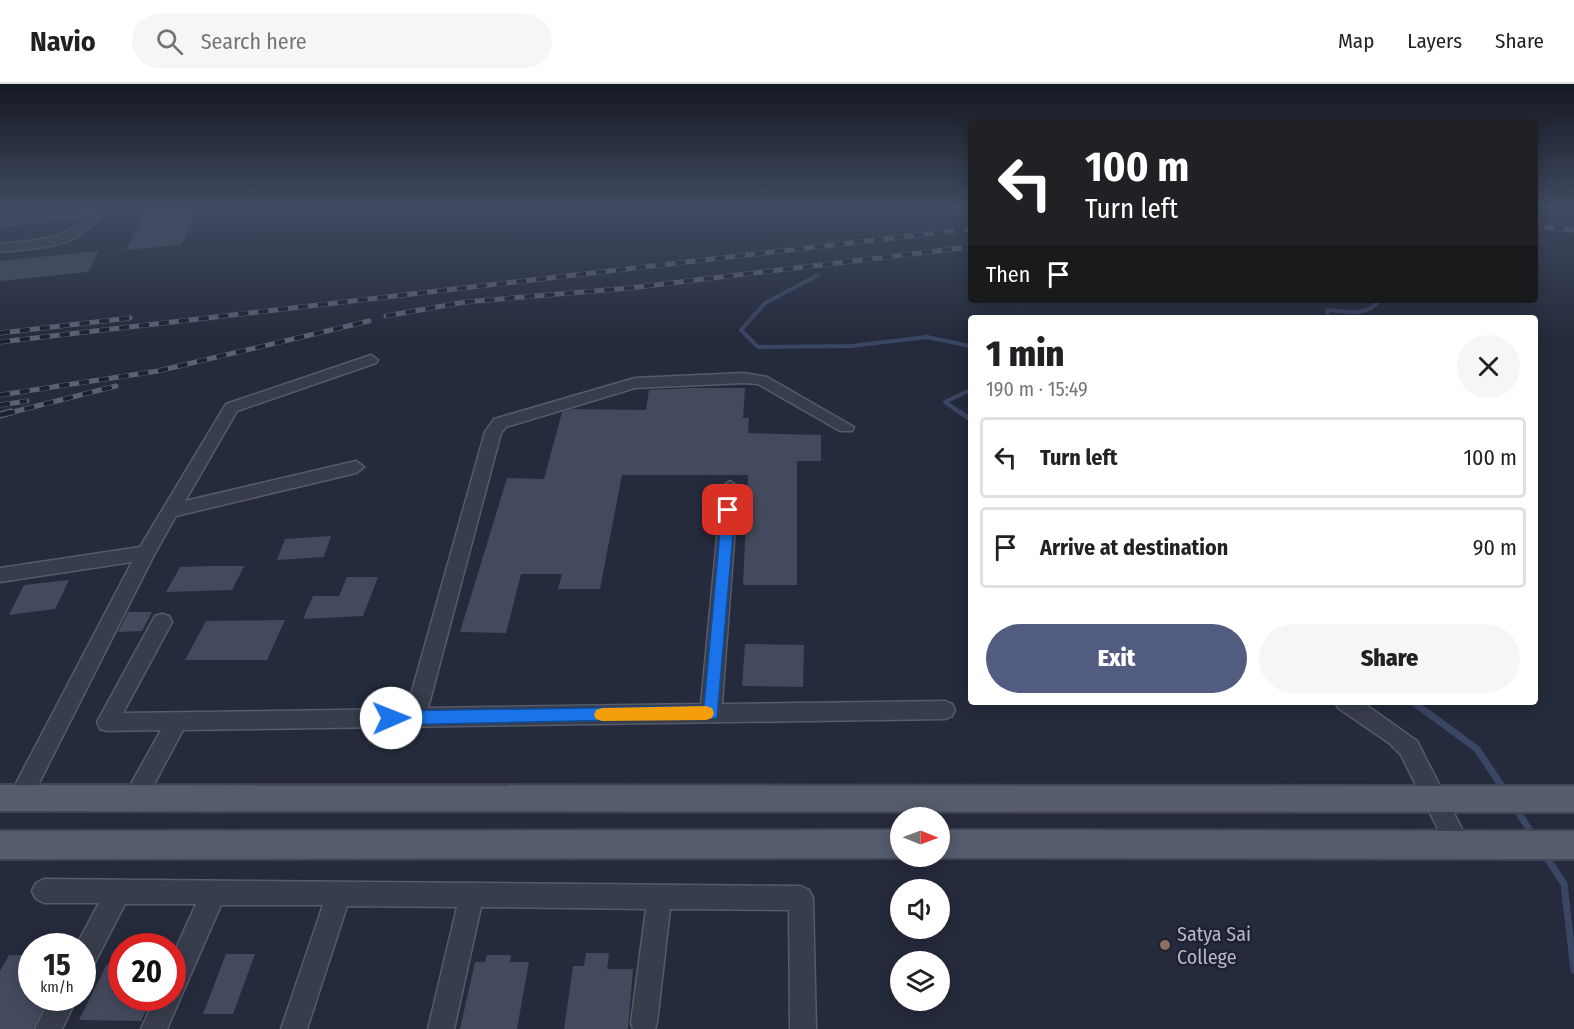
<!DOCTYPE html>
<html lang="en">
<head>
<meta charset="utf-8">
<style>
	:root { --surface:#fff; --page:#f6f6f6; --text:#202124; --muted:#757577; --line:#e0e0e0; --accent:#525c81 }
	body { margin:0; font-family:"Fira Sans Condensed",sans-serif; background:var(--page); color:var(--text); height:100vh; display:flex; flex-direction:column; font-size:22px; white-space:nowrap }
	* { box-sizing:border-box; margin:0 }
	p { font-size:20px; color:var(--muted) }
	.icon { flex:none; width:33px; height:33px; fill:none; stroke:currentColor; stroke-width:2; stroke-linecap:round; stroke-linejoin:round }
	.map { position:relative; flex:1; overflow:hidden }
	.drawer { position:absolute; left:968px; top:231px; width:570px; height:390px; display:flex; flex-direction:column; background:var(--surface); border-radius:6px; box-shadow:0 3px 15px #0003 }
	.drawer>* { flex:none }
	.guide { position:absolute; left:968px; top:36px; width:570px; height:183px; border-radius:6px; box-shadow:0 3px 15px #0003; background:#202124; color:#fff; overflow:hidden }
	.needle { width:39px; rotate:91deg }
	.buttons { position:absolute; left:890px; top:723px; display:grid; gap:12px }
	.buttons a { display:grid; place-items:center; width:60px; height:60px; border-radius:50%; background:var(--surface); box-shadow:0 3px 15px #0003; font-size:30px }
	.speed { position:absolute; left:18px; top:849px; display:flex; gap:12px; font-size:30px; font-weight:700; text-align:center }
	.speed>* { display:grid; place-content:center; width:78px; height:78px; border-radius:50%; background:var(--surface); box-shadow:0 3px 15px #0003; line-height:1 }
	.speed small { font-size:15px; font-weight:400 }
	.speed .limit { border:9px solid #d22; background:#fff; color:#111 }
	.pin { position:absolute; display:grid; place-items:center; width:51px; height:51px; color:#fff; margin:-26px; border-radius:12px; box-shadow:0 3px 9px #0006 }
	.me { position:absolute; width:66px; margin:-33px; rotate:89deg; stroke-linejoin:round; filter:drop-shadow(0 0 4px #0008) }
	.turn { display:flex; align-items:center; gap:21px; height:126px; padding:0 18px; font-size:27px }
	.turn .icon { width:78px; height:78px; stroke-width:2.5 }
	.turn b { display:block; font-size:42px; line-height:51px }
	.then { display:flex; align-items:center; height:57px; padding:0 18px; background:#0003; gap:12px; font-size:22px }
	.round { display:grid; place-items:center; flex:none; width:63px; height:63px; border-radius:32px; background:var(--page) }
	.head { display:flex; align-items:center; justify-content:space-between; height:102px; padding:0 18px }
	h1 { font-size:36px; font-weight:800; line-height:45px }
	.button { display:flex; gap:12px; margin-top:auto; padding:12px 18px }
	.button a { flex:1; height:69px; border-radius:36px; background:var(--accent); color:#fff; font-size:24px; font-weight:800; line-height:69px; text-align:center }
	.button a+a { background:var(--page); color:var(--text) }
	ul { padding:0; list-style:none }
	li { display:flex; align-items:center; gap:18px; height:81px; margin:0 12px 9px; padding:0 6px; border:3px solid var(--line); border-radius:6px }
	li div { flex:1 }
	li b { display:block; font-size:22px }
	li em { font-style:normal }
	header { display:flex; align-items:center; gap:36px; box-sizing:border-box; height:84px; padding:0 30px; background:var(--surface); border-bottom:2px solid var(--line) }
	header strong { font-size:28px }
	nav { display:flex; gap:33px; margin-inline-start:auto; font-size:21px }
	.search { width:420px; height:54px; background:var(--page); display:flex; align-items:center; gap:15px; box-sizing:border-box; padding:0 21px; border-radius:33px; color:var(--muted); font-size:22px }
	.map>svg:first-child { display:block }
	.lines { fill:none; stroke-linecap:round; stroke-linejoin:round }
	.stream-far2 { stroke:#3b4564; stroke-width:4 }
	.stream-far1 { stroke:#3b4564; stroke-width:5 }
	.stream { stroke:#3b4564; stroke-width:7 }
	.building { fill:#444a5d }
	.minor-casing { stroke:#565b6a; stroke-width:3 }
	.major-casing { stroke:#414655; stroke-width:4 }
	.minor { fill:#383d4c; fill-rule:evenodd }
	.major { fill:#565c6c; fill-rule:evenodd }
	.rail-far1-casing { stroke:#5b6073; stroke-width:5 }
	.rail-casing { stroke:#5b6073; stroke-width:7 }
	.rail-far1 { stroke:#1d2231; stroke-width:4; stroke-dasharray:10; stroke-linecap:butt }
	.rail { stroke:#1d2231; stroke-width:4.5; stroke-dasharray:14; stroke-linecap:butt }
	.route { fill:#1a73e8; stroke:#114b97; stroke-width:1.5 }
	.slow { fill:#f59e0b }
	.education-dot { fill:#8d6e63; stroke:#1d2231; stroke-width:2 }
	.labels { text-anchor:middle; stroke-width:5; stroke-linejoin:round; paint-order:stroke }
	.near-poi-label { font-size:20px; fill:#b4b8c7; stroke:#1d2231; text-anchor:start }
</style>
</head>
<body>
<header>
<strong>Navio</strong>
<div class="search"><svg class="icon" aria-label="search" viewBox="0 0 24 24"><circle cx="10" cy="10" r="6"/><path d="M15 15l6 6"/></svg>Search here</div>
<nav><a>Map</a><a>Layers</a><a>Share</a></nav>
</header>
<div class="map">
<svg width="1574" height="945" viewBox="0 0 1574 945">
	<rect width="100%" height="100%" fill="#252b3c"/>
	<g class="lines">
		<!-- stream-far2 -->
		<g class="stream-far2">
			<polyline points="807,129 808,123"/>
			<polyline points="818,191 765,219 741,246 758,263 851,262 927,253 970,262"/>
			<path d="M1326,234l2,-8c19,2 39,7 52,-10"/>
			<polyline points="962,330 945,318 970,306"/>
		</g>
		<!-- stream-far1 -->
		<polyline class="stream-far1" points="960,328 970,335"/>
		<!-- stream -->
		<g class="stream">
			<polyline points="1413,618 1477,665 1505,707"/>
			<polyline points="1515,723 1534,753"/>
			<polyline points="1545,771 1564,800 1574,886"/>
		</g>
	</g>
	<!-- building -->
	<g class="building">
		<polygon points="148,123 198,123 181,161 126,166"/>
		<polygon points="99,167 88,188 0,197 0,177"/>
		<polygon points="690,304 745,304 743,334 749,334 748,349 821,351 821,377 797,377 797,501 743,501 748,391 622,391 600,505 558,505 562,490 521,490 506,549 460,548 507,394 544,395 562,328 572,325 646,326 649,306"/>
		<polygon points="331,452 324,473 277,476 285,455"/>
		<polygon points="214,482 244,482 232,506 166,508 180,483"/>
		<polygon points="347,493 378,493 363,532 303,535 313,512 339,512"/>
		<polygon points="69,496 55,525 9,531 24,501"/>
		<polygon points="128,528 152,528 142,547 118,548"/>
		<polygon points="285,536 267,576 185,576 206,537"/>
		<polygon points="745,560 804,561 803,603 742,602"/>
		<polygon points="586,869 609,869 607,885 633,885 628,945 564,945 573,882 584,882"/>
		<polygon points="226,870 255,870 233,930 203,930"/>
		<polygon points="9,871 32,871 32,914 48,914 33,945 0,945 0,887"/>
		<polygon points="487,871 511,871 510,878 529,878 517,945 460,945 475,878 485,878"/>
		<polygon points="107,880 122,880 122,914 152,914 141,937 79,936"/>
	</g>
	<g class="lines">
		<!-- minor casing -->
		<g class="minor-casing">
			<g id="minor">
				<polygon points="79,123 91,123 86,130 75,133 0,141 0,133"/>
				<path d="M95,123h12c-27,42 -61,40 -107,45v-8c37,-4 72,-3 95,-37z"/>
				<polygon points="371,271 378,276 376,279 237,327 185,417 356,377 364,383 356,389 176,432 154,471 28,721 20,724 12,721 9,714 12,707 132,478 0,498 0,484 140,463 226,320"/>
				<polygon points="744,289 767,293 854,343 852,347 840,347 758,300 744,299 635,304 506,343 501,349 428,624 701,620 722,403 730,397 738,403 722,620 945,617 952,620 955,626 952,632 945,635 183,646 143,721 135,724 127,721 124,714 127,707 161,646 107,647 100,645 97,638 155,532 162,530 169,532 172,538 123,629 407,625 485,348 494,335 635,294"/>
				<polygon points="1335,618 1362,618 1417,657 1466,753 1469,761 1466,769 1458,772 1450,769 1401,671 1389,659 1338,624"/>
				<polygon points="44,795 801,802 809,806 813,814 816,945 790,945 789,826 670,825 657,939 655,945 633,945 631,939 646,825 481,823 454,945 428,945 457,823 347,822 307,945 281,945 323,821 221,821 167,945 141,945 155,914 172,914 172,873 196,820 125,820 91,886 82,889 82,862 76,862 99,819 44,819 36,815 32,807 36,799"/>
				<polygon points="50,914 77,914 62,945 35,945"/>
			</g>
		</g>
		<!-- major casing -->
		<g class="major-casing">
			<g id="major">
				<polygon points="0,701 1574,702 1574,728 0,727"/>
				<polygon points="900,746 900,772 904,772 900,774 0,775 0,747"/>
				<polygon points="939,746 1574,747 1574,775 939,774 935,772 939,772"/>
			</g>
		</g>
		<!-- minor -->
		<use href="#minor" class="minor"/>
		<!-- major -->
		<use href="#major" class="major"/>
		<!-- rail-far1 casing -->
		<g class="rail-far1-casing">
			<g id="rail-far1">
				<polyline points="1534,142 1574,146"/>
				<polyline points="386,232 465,218 630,204 970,163"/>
				<polyline points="0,249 130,234"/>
				<polyline points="0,258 970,145"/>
				<polyline points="0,311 158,287 369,237"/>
				<polyline points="0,321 27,317"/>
				<polyline points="5,330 116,302"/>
			</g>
		</g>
		<!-- rail casing -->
		<g class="rail-casing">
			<polyline id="rail" points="0,331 11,328"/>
		</g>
		<!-- rail-far1 -->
		<use href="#rail-far1" class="rail-far1"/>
		<!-- rail -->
		<use href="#rail" class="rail"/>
	</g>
	<!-- sky -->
	<linearGradient id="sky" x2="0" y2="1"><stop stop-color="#141821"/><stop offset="0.48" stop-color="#404a61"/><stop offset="1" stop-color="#404a61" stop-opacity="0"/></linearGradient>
	<rect width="1574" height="255" fill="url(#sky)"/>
	<!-- route -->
	<polygon class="route" points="728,421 735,426 717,634 391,641 386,639 383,634 386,629 391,627 704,622 722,426"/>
	<!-- slow -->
	<polygon class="slow" points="706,622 712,624 714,629 712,634 706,636 602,637 596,635 594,631 596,626 602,624"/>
	<!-- markers -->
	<circle class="education-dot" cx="1165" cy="861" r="6"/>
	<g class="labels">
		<!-- near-poi labels -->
		<g class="near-poi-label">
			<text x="1177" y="857">Satya Sai<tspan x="1177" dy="23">College</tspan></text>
		</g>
	</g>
</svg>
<div class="buttons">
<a><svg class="needle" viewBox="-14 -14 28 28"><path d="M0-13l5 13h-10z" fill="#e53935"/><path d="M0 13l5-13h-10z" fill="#757577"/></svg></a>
<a><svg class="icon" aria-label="sound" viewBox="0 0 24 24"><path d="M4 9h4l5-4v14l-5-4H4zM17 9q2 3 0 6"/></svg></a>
<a><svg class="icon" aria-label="layers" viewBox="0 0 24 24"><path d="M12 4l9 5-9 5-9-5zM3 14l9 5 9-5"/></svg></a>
</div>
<div class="speed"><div>15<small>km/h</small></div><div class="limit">20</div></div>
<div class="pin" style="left:728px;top:426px;background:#d93025"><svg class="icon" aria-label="arrive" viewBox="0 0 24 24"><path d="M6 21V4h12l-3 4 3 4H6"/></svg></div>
<svg class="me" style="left:391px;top:634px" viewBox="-20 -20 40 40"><circle r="19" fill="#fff"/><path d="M0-13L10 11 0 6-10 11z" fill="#1a73e8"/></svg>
<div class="guide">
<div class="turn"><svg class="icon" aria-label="left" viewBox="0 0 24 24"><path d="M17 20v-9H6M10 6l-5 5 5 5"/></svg><div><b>100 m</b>Turn left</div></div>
<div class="then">Then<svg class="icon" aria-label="arrive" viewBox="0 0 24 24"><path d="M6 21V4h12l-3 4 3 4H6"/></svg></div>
</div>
<section class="drawer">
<div class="head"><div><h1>1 min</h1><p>190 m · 15:49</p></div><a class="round"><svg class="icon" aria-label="close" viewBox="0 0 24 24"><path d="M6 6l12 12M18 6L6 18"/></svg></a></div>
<ul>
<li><svg class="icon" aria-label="left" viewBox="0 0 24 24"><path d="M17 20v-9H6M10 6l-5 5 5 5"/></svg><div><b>Turn left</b></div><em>100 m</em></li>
<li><svg class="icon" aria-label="arrive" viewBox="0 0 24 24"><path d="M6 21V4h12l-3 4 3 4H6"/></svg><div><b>Arrive at destination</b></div><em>90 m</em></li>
</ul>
<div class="button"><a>Exit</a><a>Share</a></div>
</section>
</div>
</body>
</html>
